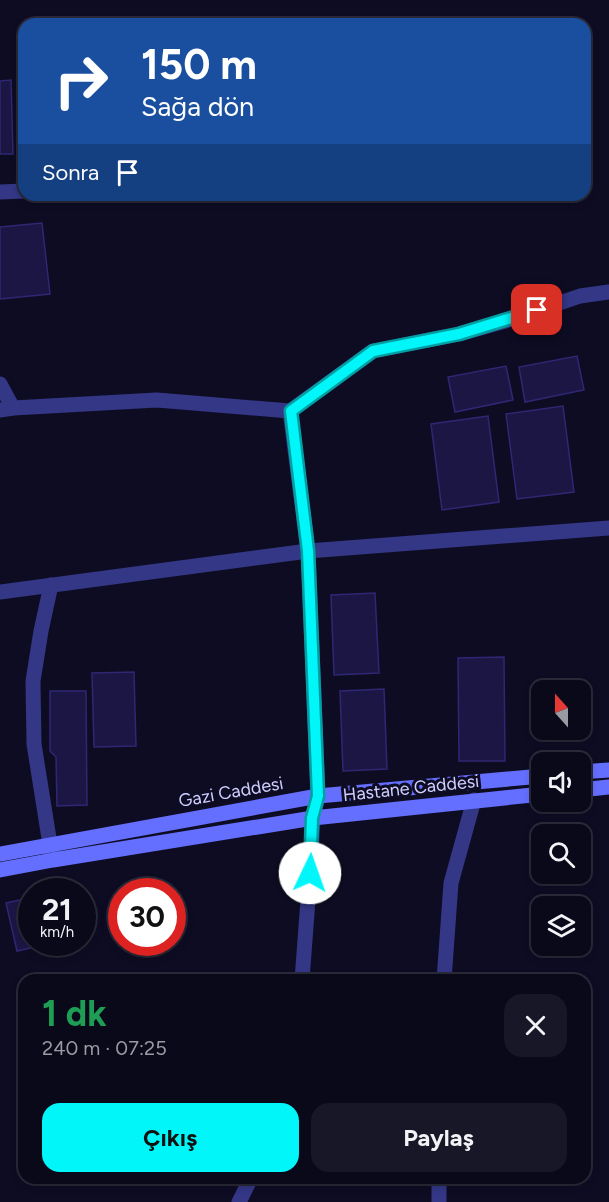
<!DOCTYPE html>
<html lang="tr">
<head>
<meta charset="utf-8">
<style>
	:root { --surface:#0a091a; --page:#181727; --text:#f1f3f6; --muted:#999aa2; --line:#2a2a39; --accent:#00f6f9 }
	body { margin:0; font-family:Figtree,sans-serif; background:var(--page); color:var(--text); height:100vh; display:flex; flex-direction:column; font-size:22px; white-space:nowrap }
	* { box-sizing:border-box; margin:0 }
	p { font-size:20px; color:var(--muted) }
	.icon { flex:none; width:33px; height:33px; fill:none; stroke:currentColor; stroke-width:2; stroke-linecap:round; stroke-linejoin:round }
	.map { position:relative; flex:1; overflow:hidden }
	.drawer { position:absolute; left:18px; top:974px; width:573px; height:210px; display:flex; flex-direction:column; background:var(--surface); border-radius:18px; box-shadow:0 3px 9px #0003,0 0 0 2px var(--line) }
	.drawer>* { flex:none }
	.top-card { position:absolute; left:18px; top:18px; width:573px; height:183px; border-radius:18px; box-shadow:0 3px 9px #0003,0 0 0 2px var(--line); background:#1a4fa0; color:#fff; overflow:hidden }
	.needle { width:39px; rotate:339deg }
	.buttons { position:absolute; left:531px; top:680px; display:grid; gap:12px }
	.buttons a { display:grid; place-items:center; width:60px; height:60px; border-radius:12px; background:var(--surface); box-shadow:0 3px 9px #0003,0 0 0 2px var(--line); font-size:30px }
	.speed { position:absolute; left:18px; top:878px; display:flex; gap:12px; font-size:30px; font-weight:700; text-align:center }
	.speed>* { display:grid; place-content:center; width:78px; height:78px; border-radius:50%; background:var(--surface); box-shadow:0 3px 9px #0003,0 0 0 2px var(--line); line-height:1 }
	.speed small { font-size:15px; font-weight:400 }
	.speed .limit { border:9px solid #d22; background:#fff; color:#111 }
	.pin { position:absolute; display:grid; place-items:center; width:51px; height:51px; color:#fff; margin:-26px; border-radius:12px; box-shadow:0 3px 9px #0006 }
	.me { position:absolute; width:66px; margin:-33px; rotate:3deg; stroke-linejoin:round; filter:drop-shadow(0 0 4px #0008) }
	.turn { display:flex; align-items:center; gap:21px; height:126px; padding:0 24px; font-size:27px }
	.turn .icon { width:78px; height:78px; stroke-width:2.5 }
	.turn b { display:block; font-size:42px; line-height:51px }
	.then { display:flex; align-items:center; height:57px; padding:0 24px; background:#0003; gap:12px; font-size:22px }
	.round { display:grid; place-items:center; flex:none; width:63px; height:63px; border-radius:18px; background:var(--page) }
	.headline { display:flex; align-items:center; justify-content:space-between; height:102px; padding:0 24px }
	h1 { font-size:36px; font-weight:700; line-height:45px; color:#1e9e55 }
	.cta { display:flex; gap:12px; margin-top:auto; padding:12px 24px }
	.cta a { flex:1; height:69px; border-radius:18px; background:var(--accent); color:#111; font-size:24px; font-weight:700; line-height:69px; text-align:center }
	.cta a+a { background:var(--page); color:var(--text) }
	.map>svg:first-child { display:block }
	.building { fill:#1c1645; stroke:#2f2773; stroke-width:1.5 }
	.lines { fill:none; stroke-linecap:round; stroke-linejoin:round }
	.minor { stroke:#333786; stroke-width:15 }
	.secondary { stroke:#656fff; stroke-width:15 }
	.route-casing { stroke:#00a0a2; stroke-width:15 }
	.route { stroke:#00f6f9; stroke-width:10 }
	.labels { text-anchor:middle; stroke-width:6; stroke-linejoin:round; paint-order:stroke }
	.street-label { font-size:18px; fill:#cfceff; stroke:#0e0c23 }
</style>
</head>
<body>
<div class="map">
<svg width="609" height="1202" viewBox="0 0 609 1202">
	<rect width="100%" height="100%" fill="#0e0c23"/>
	<!-- building -->
	<g class="building">
		<polygon points="11,80 13,154 0,154 0,81"/>
		<polygon points="42,223 50,294 0,299 0,227"/>
		<polygon points="577,356 584,390 525,402 519,367"/>
		<polygon points="506,366 513,400 455,412 448,377"/>
		<polygon points="563,406 574,492 517,499 506,414"/>
		<polygon points="488,416 499,502 442,510 431,424"/>
		<polygon points="375,593 379,673 334,675 331,595"/>
		<polygon points="504,657 505,761 459,761 458,658"/>
		<polygon points="134,672 136,746 94,747 92,673"/>
		<polygon points="384,689 387,769 343,771 340,691"/>
		<polygon points="50,691 86,691 87,805 57,806 56,757 50,751"/>
		<polygon points="32,897 32,942 57,942 17,951 6,903"/>
	</g>
	<g class="lines">
		<!-- minor -->
		<g class="minor">
			<polyline points="0,192 24,191"/>
			<polyline points="0,384 13,408"/>
			<polyline points="0,410 13,408 157,400 290,411"/>
			<polyline points="51,585 41,631 33,681 34,744 52,857"/>
			<polyline points="0,592 308,551 609,528"/>
			<polyline points="302,980 310,873 313,818 318,796 308,551 290,411 373,351 459,334 516,318 580,296 609,292"/>
			<polyline points="444,980 451,883 474,800"/>
			<polyline points="239,1202 251,1178"/>
			<polyline points="439,1202 439,1178"/>
		</g>
		<!-- secondary -->
		<g class="secondary">
			<polyline points="580,772 609,770"/>
			<polyline points="580,790 609,787"/>
			<polyline points="0,854 318,796 542,776"/>
			<polyline points="0,870 53,860 313,818 542,794"/>
		</g>
	</g>
	<g class="lines">
		<!-- route casing -->
		<g class="route-casing">
			<polyline id="route" points="310,873 312,818 318,796 308,551 291,411 373,351 459,334 537,310"/>
		</g>
		<!-- route -->
		<use href="#route" class="route"/>
	</g>
	<g class="labels">
		<!-- street labels -->
		<g class="street-label">
			<text transform="translate(411 788) rotate(-6)" y="6">Hastane Caddesi</text>
			<text transform="translate(231 792) rotate(-10)" y="6">Gazi Caddesi</text>
		</g>
	</g>
</svg>
<div class="buttons">
<a><svg class="needle" viewBox="-14 -14 28 28"><path d="M0-13l5 13h-10z" fill="#e53935"/><path d="M0 13l5-13h-10z" fill="#999aa2"/></svg></a>
<a><svg class="icon" aria-label="sound" viewBox="0 0 24 24"><path d="M4 9h4l5-4v14l-5-4H4zM17 9q2 3 0 6"/></svg></a>
<a><svg class="icon" aria-label="search" viewBox="0 0 24 24"><circle cx="10" cy="10" r="6"/><path d="M15 15l6 6"/></svg></a>
<a><svg class="icon" aria-label="layers" viewBox="0 0 24 24"><path d="M12 4l9 5-9 5-9-5zM3 14l9 5 9-5"/></svg></a>
</div>
<div class="speed"><div>21<small>km/h</small></div><div class="limit">30</div></div>
<div class="pin" style="left:537px;top:310px;background:#d93025"><svg class="icon" aria-label="arrive" viewBox="0 0 24 24"><path d="M6 21V4h12l-3 4 3 4H6"/></svg></div>
<svg class="me" style="left:310px;top:873px" viewBox="-20 -20 40 40"><circle r="19" fill="#fff"/><path d="M0-13L10 11 0 6-10 11z" fill="#00f6f9"/></svg>
<div class="top-card">
<div class="turn"><svg class="icon" aria-label="right" viewBox="0 0 24 24"><path d="M7 20v-9h11M14 6l5 5-5 5"/></svg><div><b>150 m</b>Sağa dön</div></div>
<div class="then">Sonra<svg class="icon" aria-label="arrive" viewBox="0 0 24 24"><path d="M6 21V4h12l-3 4 3 4H6"/></svg></div>
</div>
<section class="drawer">
<div class="headline"><div><h1>1 dk</h1><p>240 m · 07:25</p></div><a class="round"><svg class="icon" aria-label="close" viewBox="0 0 24 24"><path d="M6 6l12 12M18 6L6 18"/></svg></a></div>
<div class="cta"><a>Çıkış</a><a>Paylaş</a></div>
</section>
</div>
</body>
</html>
